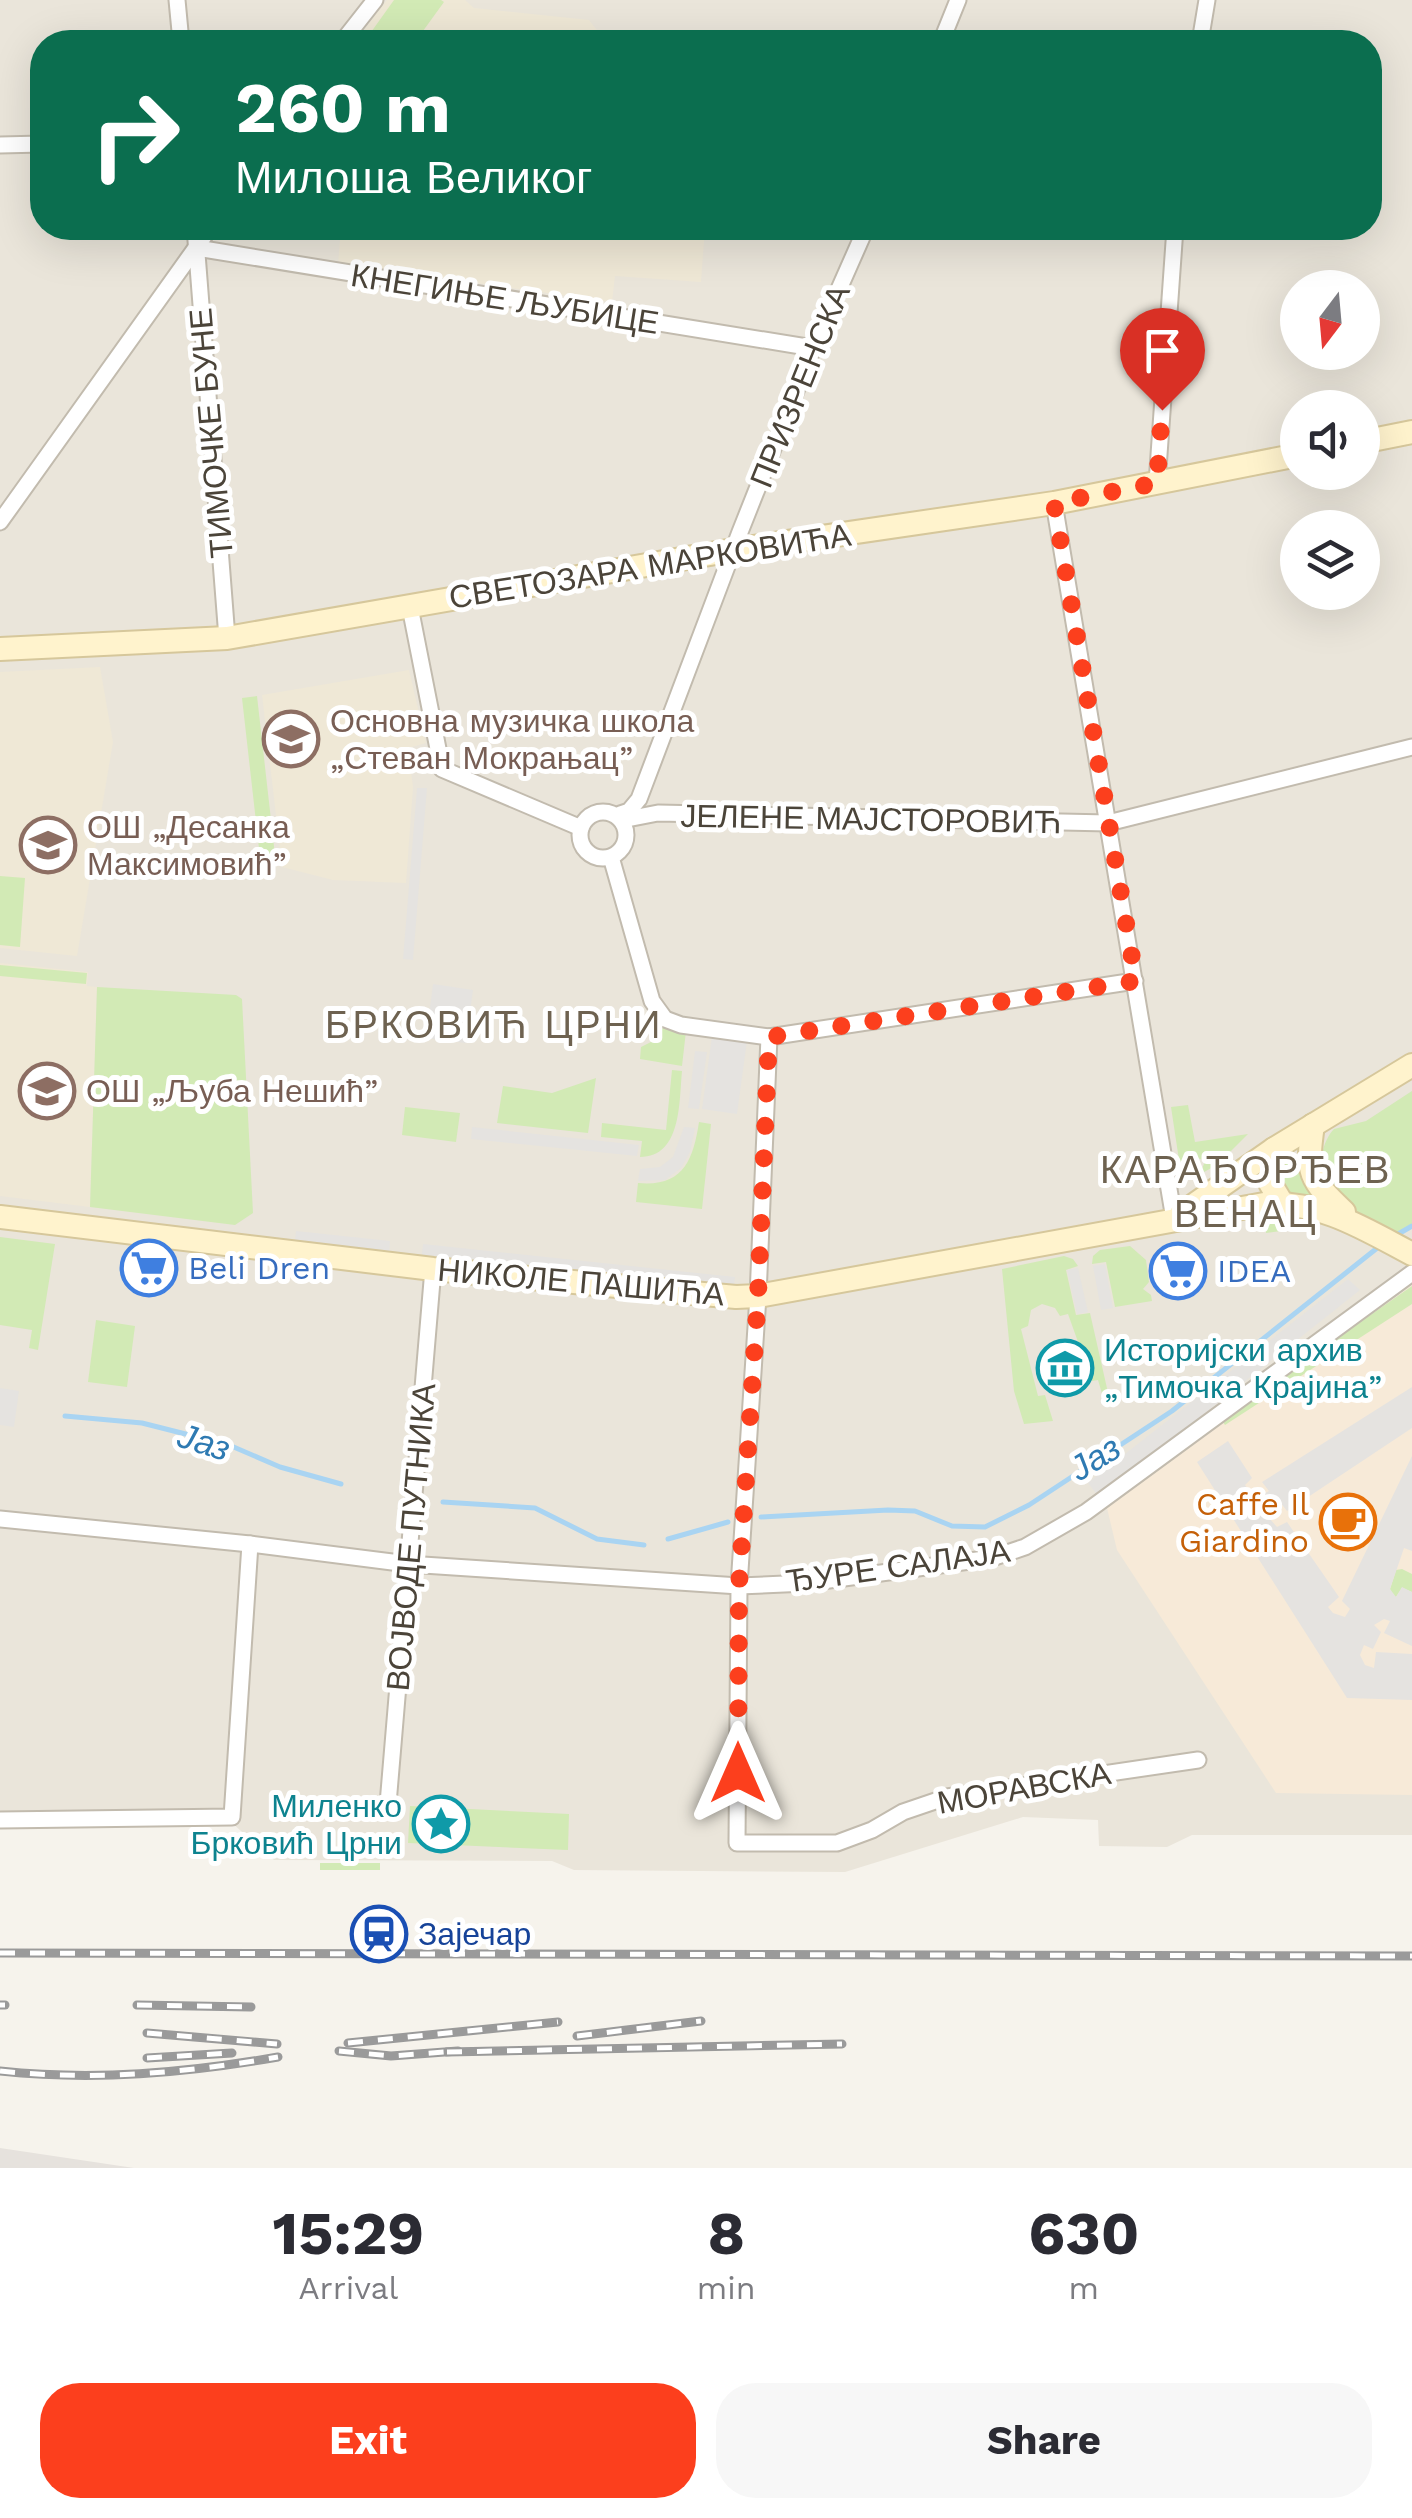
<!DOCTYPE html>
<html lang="en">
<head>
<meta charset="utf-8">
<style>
	:root { --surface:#fff; --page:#f7f7f7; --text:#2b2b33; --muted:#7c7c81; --accent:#fc3f1d }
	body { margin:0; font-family:"Work Sans",sans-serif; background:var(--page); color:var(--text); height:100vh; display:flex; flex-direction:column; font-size:38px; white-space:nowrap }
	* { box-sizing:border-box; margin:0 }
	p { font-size:32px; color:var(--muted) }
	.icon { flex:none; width:55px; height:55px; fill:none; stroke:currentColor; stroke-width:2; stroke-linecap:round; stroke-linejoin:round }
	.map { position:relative; height:2168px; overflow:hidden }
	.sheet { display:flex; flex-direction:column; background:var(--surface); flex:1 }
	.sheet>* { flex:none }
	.guide { position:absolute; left:30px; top:30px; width:1352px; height:210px; border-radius:40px; box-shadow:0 10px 40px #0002; background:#0b6e4f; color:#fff; overflow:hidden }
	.needle { width:65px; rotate:196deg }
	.fabs { position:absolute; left:1280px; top:270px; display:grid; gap:20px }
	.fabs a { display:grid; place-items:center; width:100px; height:100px; border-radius:50%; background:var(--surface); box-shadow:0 10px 40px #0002; font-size:50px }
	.pin { position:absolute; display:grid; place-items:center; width:85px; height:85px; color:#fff; margin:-102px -42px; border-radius:50% 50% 50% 0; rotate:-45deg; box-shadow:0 0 10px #0007 }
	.pin .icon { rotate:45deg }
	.me { position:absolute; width:110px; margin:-55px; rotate:0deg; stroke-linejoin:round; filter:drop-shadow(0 0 8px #0008) }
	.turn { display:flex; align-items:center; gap:35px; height:210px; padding:0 40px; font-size:45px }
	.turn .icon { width:130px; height:130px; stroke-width:2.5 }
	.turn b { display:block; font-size:70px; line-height:85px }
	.eta { display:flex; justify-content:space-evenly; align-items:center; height:170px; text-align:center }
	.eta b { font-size:60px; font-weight:700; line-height:70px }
	.cta { display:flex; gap:20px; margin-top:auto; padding:20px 40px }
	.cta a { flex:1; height:115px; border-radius:40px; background:var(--accent); color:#fff; font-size:40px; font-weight:700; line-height:115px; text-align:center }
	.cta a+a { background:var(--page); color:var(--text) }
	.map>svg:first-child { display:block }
	.residential { fill:#eae5da; fill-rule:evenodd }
	.commercial { fill:#f7ead8 }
	.industrial { fill:#e6e2dd }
	.education { fill:#efe8d6 }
	.green { fill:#d2eab5 }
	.parking { fill:#e5e3e0 }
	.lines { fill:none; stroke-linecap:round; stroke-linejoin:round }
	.stream { stroke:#a9d4f2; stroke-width:5 }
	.street-casing { stroke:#c2bbae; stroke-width:19 }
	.secondary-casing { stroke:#d6c79b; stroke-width:26 }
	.street { stroke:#fff; stroke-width:15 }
	.secondary { stroke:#fff3cd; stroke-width:22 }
	.rail-casing { stroke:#9a9a9a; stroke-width:9 }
	.rail { stroke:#fff; stroke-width:5; stroke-dasharray:15; stroke-linecap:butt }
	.route { stroke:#fc3f1d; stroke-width:18; stroke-dasharray:0 32.4 }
	.labels { text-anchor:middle; stroke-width:10; stroke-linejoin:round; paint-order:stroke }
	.street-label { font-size:32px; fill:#4b4439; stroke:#fff }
	.education-label { font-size:32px; fill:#785e54; stroke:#fff; text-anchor:start }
	.shop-label { font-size:32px; fill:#366cbe; stroke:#fff; text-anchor:start }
	.culture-label { font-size:32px; fill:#0d838f; stroke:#fff; text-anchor:start }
	.food-label { font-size:32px; fill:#c56008; stroke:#fff; text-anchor:end }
	.transit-label { font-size:32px; fill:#164399; stroke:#fff; text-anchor:start }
	.water-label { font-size:35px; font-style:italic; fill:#2e7ab2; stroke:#fff }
	.quarter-label { font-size:38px; letter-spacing:2.5px; fill:#6e6250; stroke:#fff }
</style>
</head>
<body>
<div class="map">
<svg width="1412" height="2168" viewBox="0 0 1412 2168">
	<rect width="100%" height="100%" fill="#f6f3ec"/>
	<!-- residential -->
	<path class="residential" d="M0,0h1412v1835h-220l-25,12 -68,-1 -1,-26 -75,-3 -178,55 -271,-2 -22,-9 -278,-1 -42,-37 -232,-8zM42,42h1328v186h-1328zM1298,288h64v64h-64zM1298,408h64v64h-64zM1298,528h64v64h-64z"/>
	<!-- commercial -->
	<polygon class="commercial" points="1412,1285 1412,1795 1276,1793 1117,1550 1107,1508"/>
	<!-- industrial -->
	<polygon class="industrial" points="0,2148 134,2168 0,2168"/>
	<!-- education -->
	<g class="education">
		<polygon points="387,0 465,0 474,8 589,20 606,42 355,42"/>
		<polygon points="721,31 747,38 746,42 635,42 688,32"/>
		<polygon points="341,228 705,228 701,282 615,276 612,302 338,264"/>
		<polygon points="100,667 113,742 77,956 0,948 0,672"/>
		<polygon points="409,670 426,743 408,748 413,787 406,883 333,880 282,867 262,695"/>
		<polygon points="0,963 88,972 87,986 97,987 90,1207 0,1196"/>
	</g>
	<!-- green -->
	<g class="green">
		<polygon points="394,0 441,0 444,2 415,42 379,42 369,35"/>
		<polygon points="257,696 276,864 261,866 242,698"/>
		<polygon points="0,876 25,878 20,947 0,945"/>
		<polygon points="0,965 87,973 86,984 0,976"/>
		<polygon points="97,987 236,995 242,999 253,1213 235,1225 90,1207"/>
		<polygon points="662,1022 686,1031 682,1066 640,1059 641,1047 651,1042"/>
		<path d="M672,1070l10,1c-3,30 0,86 -42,86l2,-16 -41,-4 1,-14 64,7z"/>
		<polygon points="596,1078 588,1133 497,1123 503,1086 552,1093"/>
		<path d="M1412,1091v137c-26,20 -78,-28 -89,-53 -5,-14 1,-36 11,-46l32,-8z"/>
		<polygon points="1188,1105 1195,1142 1248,1134 1217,1165 1204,1172 1201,1172 1205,1161 1193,1156 1188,1169 1179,1160 1171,1107"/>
		<polygon points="405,1107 460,1113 456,1142 402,1135"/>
		<path d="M699,1122l12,2 -9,85 -66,-7 2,-19c44,4 55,-21 61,-61z"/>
		<polygon points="1284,1160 1302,1171 1320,1200 1285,1193 1277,1164"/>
		<polygon points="1282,1219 1308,1221 1309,1227 1266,1233 1265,1221"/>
		<polygon points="0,1237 55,1244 38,1350 29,1348 32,1330 0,1325"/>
		<polygon points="1130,1246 1146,1260 1149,1282 1143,1289 1151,1295 1152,1301 1115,1307 1106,1262 1092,1264 1093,1256 1100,1250"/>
		<polygon points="1064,1256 1073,1259 1078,1266 1066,1270 1076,1315 1090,1313 1111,1406 1106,1407 1098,1380 1092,1381 1068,1314 1060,1316 1055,1308 1042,1304 1031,1310 1028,1326 1021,1329 1038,1396 1045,1395 1053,1421 1024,1424 1014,1391 1002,1269"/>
		<polygon points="1412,1286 1412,1304 1225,1425 1221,1419"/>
		<polygon points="96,1320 135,1326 127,1387 88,1382"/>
		<polygon points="1402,1569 1412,1574 1412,1592 1402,1588 1396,1597 1392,1595 1390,1589 1396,1570"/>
		<polygon points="410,1806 569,1814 568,1850 408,1843"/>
		<rect x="320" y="1863" width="60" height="7"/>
	</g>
	<!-- parking -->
	<g class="parking">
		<polygon points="417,788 427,788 413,960 403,959"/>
		<polygon points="433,984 473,990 466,1043 426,1038"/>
		<polygon points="712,1036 747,1041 737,1114 702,1109"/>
		<polygon points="695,1051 707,1052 699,1109 688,1108"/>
		<polygon points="472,1127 639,1145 637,1156 471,1139"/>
		<polygon points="684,1127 695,1128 690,1152 681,1168 665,1180 638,1181 640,1169 660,1167 673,1157"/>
		<polygon points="296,1231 390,1241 389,1258 294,1248"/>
		<polygon points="423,1244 735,1277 733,1295 421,1262"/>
		<polygon points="1105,1264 1113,1308 1101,1310 1093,1266"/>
		<polygon points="1078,1268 1088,1312 1077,1314 1067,1270"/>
		<polygon points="1348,1279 1360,1290 1099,1497 1088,1483"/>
		<polygon points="1412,1387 1412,1428 1287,1511 1280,1502 1273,1507 1270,1519 1277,1527 1287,1522 1339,1597 1328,1607 1333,1613 1345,1617 1350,1609 1342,1601 1412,1456 1412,1551 1404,1548 1390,1589 1396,1597 1402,1587 1412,1592 1412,1646 1384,1633 1390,1621 1384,1619 1374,1625 1381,1632 1373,1649 1364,1645 1360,1655 1365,1665 1374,1668 1376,1652 1412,1654 1412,1700 1347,1698 1197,1462 1228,1441 1252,1478 1245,1485 1255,1499 1269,1491 1262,1482"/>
		<polygon points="0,1388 19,1391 14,1427 0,1425"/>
	</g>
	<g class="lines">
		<!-- stream -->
		<g class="stream">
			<polyline points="1393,1237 1412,1226"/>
			<polyline points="65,1416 142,1423 229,1445 280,1467 341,1484"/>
			<polyline points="443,1502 535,1508 597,1539 644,1545"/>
			<polyline points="761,1517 888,1510 915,1511 952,1526 985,1527 1029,1505 1172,1411 1381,1245"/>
			<polyline points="668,1539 728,1522"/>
		</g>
		<!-- street casing -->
		<g class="street-casing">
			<g id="street">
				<polyline points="177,0 181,42"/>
				<polyline points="342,42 375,0"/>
				<polyline points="941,42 958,0"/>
				<polyline points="1200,42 1207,0"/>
				<polyline points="0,145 42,144"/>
				<polyline points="195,228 227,638"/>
				<polyline points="197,248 813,348"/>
				<polyline points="1157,483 1175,228"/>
				<polyline points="1054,503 1174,1219"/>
				<polyline points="0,522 210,228"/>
				<polyline points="410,607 442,769 581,828"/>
				<circle cx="603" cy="835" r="23"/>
				<polyline points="620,814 629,811 639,799 740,532 813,348 866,228"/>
				<polyline points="622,820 658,813 1108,823 1412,747"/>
				<polyline points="611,857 652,1001 665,1019 681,1025 769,1037 1135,981"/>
				<polyline points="769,1037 758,1296 739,1586 737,1843 837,1843 872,1830 903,1812 947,1797 1198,1760"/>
				<polyline points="0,1519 250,1544 408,1564 739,1586 807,1583 992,1558 1025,1547 1086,1512 1412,1273"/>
				<polyline points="388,1804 433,1269"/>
				<polyline points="0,1820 232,1817 250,1544"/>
			</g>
		</g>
		<!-- secondary casing -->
		<g class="secondary-casing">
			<g id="secondary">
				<polyline points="1362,442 1412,432"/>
				<polyline points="0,649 227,638 733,550 1054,503 1298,455"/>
				<path d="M1313,1125c-7,48 -4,54 31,87"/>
				<polyline points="1274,1149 1270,1183 1282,1203"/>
				<polyline points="1181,1214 1274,1149 1412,1065"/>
				<path d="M0,1217l433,52 303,28 22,-1 506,-92c57,-3 99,24 148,50"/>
			</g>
		</g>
		<!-- street -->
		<use href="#street" class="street"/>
		<!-- secondary -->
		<use href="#secondary" class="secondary"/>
		<!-- rail casing -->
		<g class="rail-casing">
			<g id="rail">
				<polyline points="0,1953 1412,1956"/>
				<polyline points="0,2005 5,2005"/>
				<polyline points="137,2005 251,2007"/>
				<polyline points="147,2033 277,2044"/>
				<polyline points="577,2036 701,2021"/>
				<polyline points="348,2043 558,2022"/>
				<polyline points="339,2051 391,2056 458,2051"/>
				<polyline points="447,2052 842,2044"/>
				<polyline points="147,2058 232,2053"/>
				<path d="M0,2071c95,10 185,2 278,-14"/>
			</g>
		</g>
		<!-- rail -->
		<use href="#rail" class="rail"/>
	</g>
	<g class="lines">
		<!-- route -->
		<polyline class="route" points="738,1773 739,1586 758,1296 769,1037 1136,981 1054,503 1157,483 1162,410"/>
	</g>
	<!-- icons -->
	<defs>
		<g id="school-ring" transform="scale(2.875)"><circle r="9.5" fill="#fff" stroke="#8d6e63" stroke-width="1.5"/><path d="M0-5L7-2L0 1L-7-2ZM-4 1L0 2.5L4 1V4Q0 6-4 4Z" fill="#8d6e63"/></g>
		<g id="supermarket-ring" transform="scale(2.875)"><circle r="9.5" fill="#fff" stroke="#3f7fe0" stroke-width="1.5"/><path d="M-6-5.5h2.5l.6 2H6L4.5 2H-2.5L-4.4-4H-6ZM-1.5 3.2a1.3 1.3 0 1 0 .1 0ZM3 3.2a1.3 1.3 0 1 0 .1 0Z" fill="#3f7fe0"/></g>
		<g id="museum-ring" transform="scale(2.875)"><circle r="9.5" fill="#fff" stroke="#0f9aa8" stroke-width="1.5"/><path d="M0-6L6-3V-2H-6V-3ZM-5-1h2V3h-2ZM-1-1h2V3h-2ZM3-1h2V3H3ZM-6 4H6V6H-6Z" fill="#0f9aa8"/></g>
		<g id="cafe-ring" transform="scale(2.875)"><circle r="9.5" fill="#fff" stroke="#e8710a" stroke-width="1.5"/><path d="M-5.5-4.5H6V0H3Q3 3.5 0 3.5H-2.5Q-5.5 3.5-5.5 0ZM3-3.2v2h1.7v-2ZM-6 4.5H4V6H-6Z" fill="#e8710a"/></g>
		<g id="sight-ring" transform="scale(2.875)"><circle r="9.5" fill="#fff" stroke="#0f9aa8" stroke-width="1.5"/><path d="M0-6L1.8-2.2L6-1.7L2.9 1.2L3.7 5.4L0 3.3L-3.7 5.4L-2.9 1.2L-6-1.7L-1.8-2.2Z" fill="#0f9aa8"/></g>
		<g id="station-ring" transform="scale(2.875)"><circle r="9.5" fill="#fff" stroke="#1a4fb4" stroke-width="1.5"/><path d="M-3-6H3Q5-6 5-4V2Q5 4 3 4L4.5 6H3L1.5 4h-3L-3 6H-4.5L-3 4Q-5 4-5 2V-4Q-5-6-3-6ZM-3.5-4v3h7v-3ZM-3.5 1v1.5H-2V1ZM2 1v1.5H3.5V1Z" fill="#1a4fb4"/></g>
	</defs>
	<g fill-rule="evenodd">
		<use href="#school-ring" x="291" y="739"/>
		<use href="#school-ring" x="48" y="845"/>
		<use href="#school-ring" x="47" y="1091"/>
		<use href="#supermarket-ring" x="149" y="1268"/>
		<use href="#supermarket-ring" x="1178" y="1271"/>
		<use href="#museum-ring" x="1065" y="1368"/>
		<use href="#cafe-ring" x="1348" y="1522"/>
		<use href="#sight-ring" x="441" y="1824"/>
		<use href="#station-ring" x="379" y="1934"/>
	</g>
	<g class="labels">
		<!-- street labels -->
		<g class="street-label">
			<text transform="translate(505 299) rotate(9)" y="11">КНЕГИЊЕ ЉУБИЦЕ</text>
			<text transform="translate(800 386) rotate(-68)" y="11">ПРИЗРЕНСКА</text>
			<text transform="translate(211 433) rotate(-95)" y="11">ТИМОЧКЕ БУНЕ</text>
			<text transform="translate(650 566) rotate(-9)" y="11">СВЕТОЗАРА МАРКОВИЋА</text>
			<text transform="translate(871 819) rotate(1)" y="11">ЈЕЛЕНЕ МАЈСТОРОВИЋ</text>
			<text transform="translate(581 1282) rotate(5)" y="11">НИКОЛЕ ПАШИЋА</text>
			<text transform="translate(411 1537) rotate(-85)" y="11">ВОЈВОДЕ ПУТНИКА</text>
			<text transform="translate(898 1566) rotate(-8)" y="11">ЂУРЕ САЛАЈА</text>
			<text transform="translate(1024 1788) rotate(-10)" y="11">МОРАВСКА</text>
		</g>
		<!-- education labels -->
		<g class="education-label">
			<text x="330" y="732">Основна музичка школа<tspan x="330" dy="37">„Стеван Мокрањац”</tspan></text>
			<text x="87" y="838">ОШ „Десанка<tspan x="87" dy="37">Максимовић”</tspan></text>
			<text x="86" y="1102">ОШ „Љуба Нешић”</text>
		</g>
		<!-- shop labels -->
		<g class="shop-label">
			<text x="188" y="1279">Beli Dren</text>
			<text x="1217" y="1282">IDEA</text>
		</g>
		<!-- culture labels -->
		<g class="culture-label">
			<text x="1104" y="1361">Историјски архив<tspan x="1104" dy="37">„Тимочка Крајина”</tspan></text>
			<text x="402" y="1817" text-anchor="end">Миленко<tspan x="402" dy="37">Брковић Црни</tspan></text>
		</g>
		<!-- food labels -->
		<g class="food-label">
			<text x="1309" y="1515">Caffe Il<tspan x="1309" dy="37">Giardino</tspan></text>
		</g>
		<!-- transit labels -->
		<g class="transit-label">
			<text x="418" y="1945">Зајечар</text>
		</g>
		<!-- water labels -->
		<g class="water-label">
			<text transform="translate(204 1442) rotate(17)" y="12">Јаз</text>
			<text transform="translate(1095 1458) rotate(-32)" y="12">Јаз</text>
		</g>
		<!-- quarter labels -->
		<g class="quarter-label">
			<text x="494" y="1038">БРКОВИЋ ЦРНИ</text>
			<text x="1246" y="1183">КАРАЂОРЂЕВ<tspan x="1246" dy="44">ВЕНАЦ</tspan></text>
		</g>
	</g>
</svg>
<div class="fabs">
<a><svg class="needle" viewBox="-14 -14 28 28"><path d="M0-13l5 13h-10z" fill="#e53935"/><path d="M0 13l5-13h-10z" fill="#7c7c81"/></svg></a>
<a><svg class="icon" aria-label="sound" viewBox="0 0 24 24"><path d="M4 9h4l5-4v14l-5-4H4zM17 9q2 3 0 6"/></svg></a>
<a><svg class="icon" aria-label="layers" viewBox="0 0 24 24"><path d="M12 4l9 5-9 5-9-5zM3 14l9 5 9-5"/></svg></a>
</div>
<div class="pin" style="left:1162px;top:410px;background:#d93025"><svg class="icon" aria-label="arrive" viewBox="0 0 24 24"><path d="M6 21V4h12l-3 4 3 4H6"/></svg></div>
<svg class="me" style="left:738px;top:1773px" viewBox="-20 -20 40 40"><path d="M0-17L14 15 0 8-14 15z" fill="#fc3f1d" stroke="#fff" stroke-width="4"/></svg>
<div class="guide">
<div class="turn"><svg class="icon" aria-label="right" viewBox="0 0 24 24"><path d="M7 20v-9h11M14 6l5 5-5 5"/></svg><div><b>260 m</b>Милоша Великог</div></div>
</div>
</div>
<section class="sheet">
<div class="eta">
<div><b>15:29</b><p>Arrival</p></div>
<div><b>8</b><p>min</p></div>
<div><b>630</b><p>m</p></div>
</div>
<div class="cta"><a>Exit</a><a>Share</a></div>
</section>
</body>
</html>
